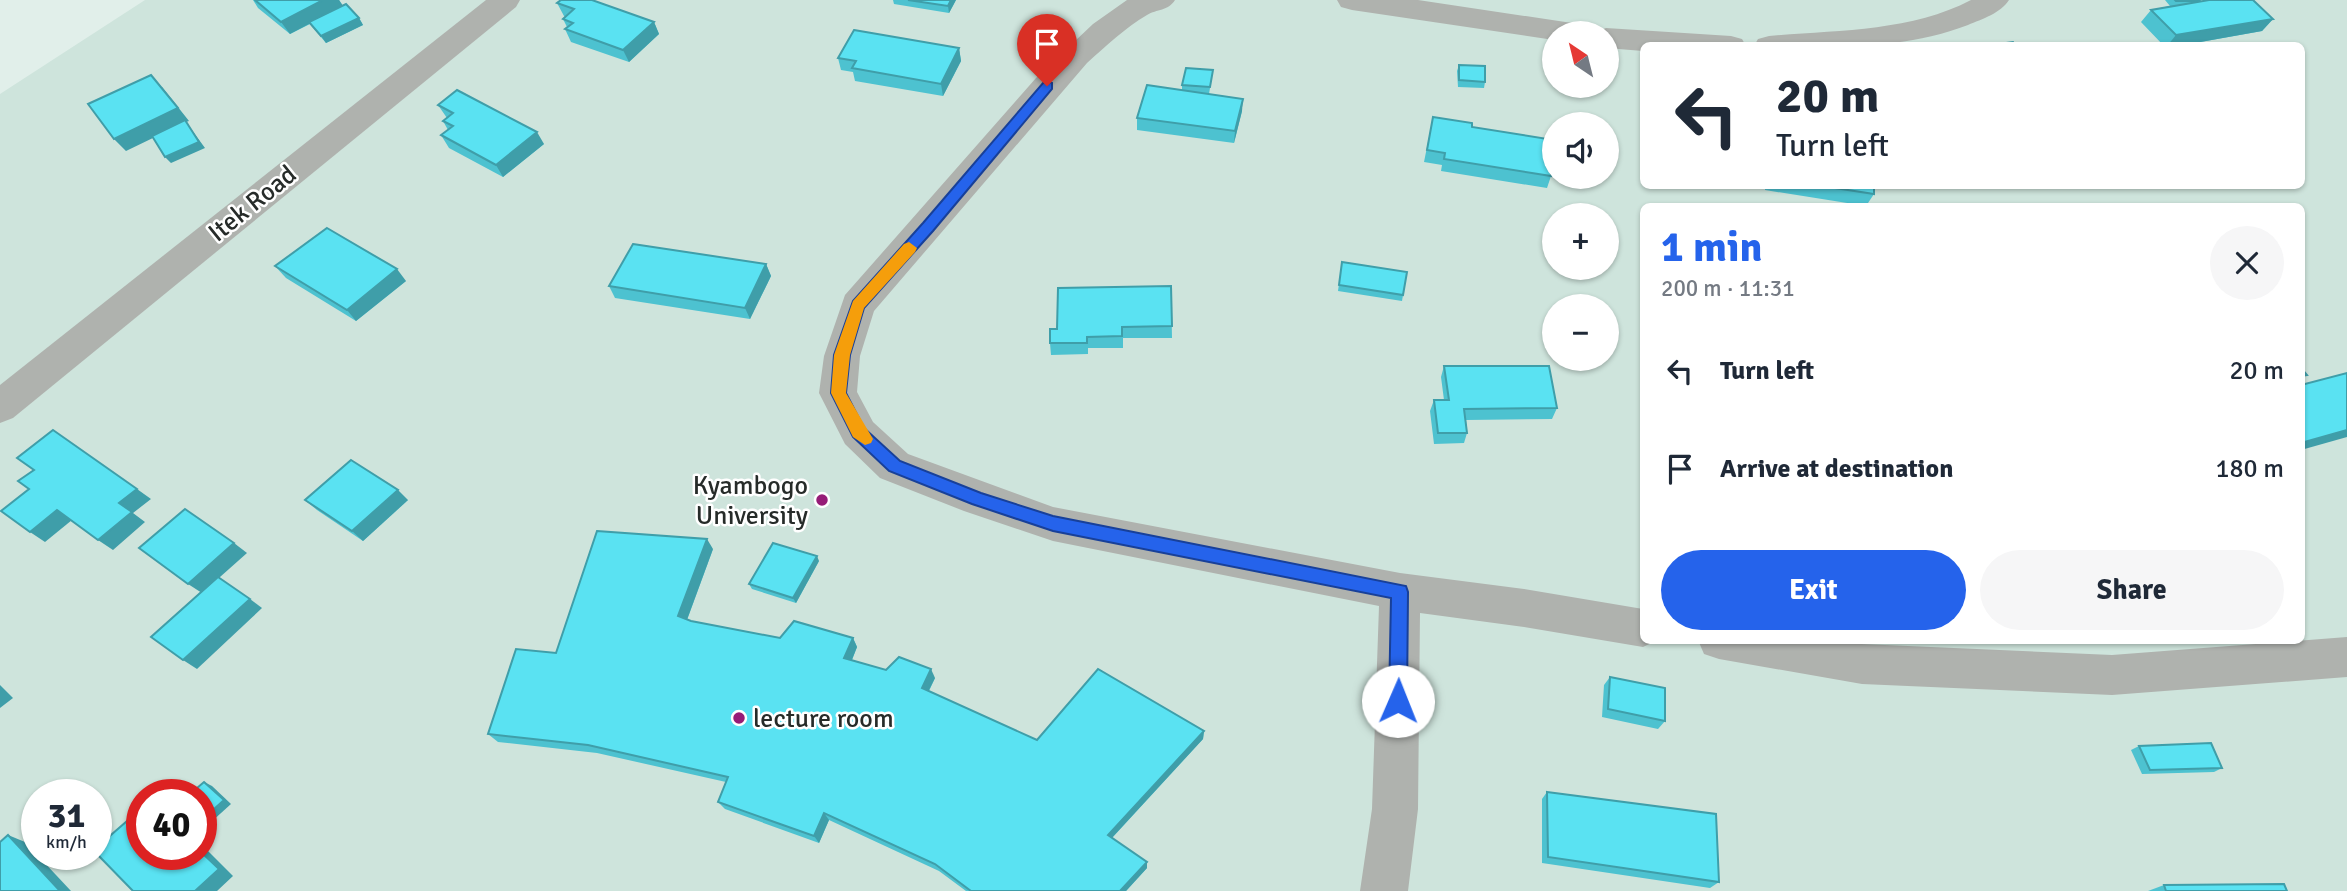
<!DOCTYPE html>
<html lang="en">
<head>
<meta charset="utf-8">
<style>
	:root { --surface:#fff; --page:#f6f6f7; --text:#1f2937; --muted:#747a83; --accent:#2563eb }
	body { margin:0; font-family:Signika,sans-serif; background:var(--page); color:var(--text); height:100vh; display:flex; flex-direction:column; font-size:26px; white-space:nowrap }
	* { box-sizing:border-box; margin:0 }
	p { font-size:23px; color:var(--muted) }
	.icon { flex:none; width:38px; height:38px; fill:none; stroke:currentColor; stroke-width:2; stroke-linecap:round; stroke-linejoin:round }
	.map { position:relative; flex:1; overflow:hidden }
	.sheet { position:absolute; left:1640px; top:203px; width:665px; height:441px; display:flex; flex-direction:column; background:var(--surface); border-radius:10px; box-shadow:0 2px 5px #0004 }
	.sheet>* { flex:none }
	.banner { position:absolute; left:1640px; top:42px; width:665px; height:147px; border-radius:10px; box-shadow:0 2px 5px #0004; background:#fff; color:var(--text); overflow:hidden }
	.needle { width:46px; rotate:325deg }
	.buttons { position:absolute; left:1542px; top:21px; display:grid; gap:14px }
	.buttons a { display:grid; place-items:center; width:77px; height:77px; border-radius:50%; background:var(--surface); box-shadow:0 2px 5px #0004; font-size:35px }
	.speed { position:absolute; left:21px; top:779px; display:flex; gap:14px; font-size:35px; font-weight:700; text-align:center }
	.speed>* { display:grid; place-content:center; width:91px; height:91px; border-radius:50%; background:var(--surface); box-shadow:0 2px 5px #0004; line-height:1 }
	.speed small { font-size:18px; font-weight:400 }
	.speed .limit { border:10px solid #d22; background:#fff; color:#111 }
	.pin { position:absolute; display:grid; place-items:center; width:60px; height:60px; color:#fff; margin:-72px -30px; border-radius:50% 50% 50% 0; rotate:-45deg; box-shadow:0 0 7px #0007 }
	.pin .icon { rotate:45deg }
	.me { position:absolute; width:77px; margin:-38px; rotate:1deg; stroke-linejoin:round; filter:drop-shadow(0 0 5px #0008) }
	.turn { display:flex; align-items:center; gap:24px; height:147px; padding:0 21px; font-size:32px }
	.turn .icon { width:91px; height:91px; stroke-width:2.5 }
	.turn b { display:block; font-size:49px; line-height:60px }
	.round { display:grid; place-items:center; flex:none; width:74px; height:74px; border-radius:37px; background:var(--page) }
	.summary { display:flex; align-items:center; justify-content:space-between; height:119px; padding:0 21px }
	h1 { font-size:42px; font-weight:700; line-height:52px; color:var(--accent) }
	.cta { display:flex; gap:14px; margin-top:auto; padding:14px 21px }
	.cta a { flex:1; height:80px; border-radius:42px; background:var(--accent); color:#fff; font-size:28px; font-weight:700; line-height:80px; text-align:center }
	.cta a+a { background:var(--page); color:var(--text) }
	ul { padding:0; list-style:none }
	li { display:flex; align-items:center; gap:21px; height:98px; padding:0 21px }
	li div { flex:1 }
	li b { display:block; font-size:26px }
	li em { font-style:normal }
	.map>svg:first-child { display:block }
	.built { fill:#cee4dc; fill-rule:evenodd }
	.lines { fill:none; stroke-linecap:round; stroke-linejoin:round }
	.minor { fill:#afb2ae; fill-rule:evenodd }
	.wall { fill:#4dc2d0 }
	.shaded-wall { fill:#3f9ea9 }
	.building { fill:#5ae2f2; stroke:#3f9ea9; stroke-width:2 }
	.route { fill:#2563eb; stroke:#184099; stroke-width:2 }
	.slow { fill:#f59e0b }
	.poi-dot { fill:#961c77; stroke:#fff; stroke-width:2.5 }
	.labels { text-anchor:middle; stroke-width:5; stroke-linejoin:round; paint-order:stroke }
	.street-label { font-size:26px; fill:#262b29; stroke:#fff }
	.poi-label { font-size:26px; fill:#262b29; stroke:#fff; text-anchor:end }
</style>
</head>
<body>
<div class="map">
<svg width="2347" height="891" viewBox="0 0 2347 891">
	<rect width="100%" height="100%" fill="#e1efea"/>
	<!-- built -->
	<path class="built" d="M145,0h2202v891h-2347v-797zM1554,33h52v53h-52zM1643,46h658v140h-658zM1554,124h52v53h-52zM1643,206h658v434h-658zM1554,215h52v53h-52zM1554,306h52v53h-52zM37,794h59v60h-59zM142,794h59v60h-59z"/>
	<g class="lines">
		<!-- minor -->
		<g class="minor">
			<polygon points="486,0 520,0 516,7 13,418 0,423 0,385"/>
			<path d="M1127,0h48c-7,11 -18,9 -28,15 -22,13 -41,31 -60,48l-213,248 -14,45 -3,36 16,30 35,32 145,53 347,66 124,16 119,20v31h15l-15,7 -119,-20 -104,-14 -2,196 -10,82h-48l12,-82 7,-203 -326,-65 -89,-30 -84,-33 -35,-34 -26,-51 5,-37 21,-61 191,-217 57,-54z"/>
			<polygon points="1337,0 1418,0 1572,23 1583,26 1587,33 1554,33 1554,40 1352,10 1341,7"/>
			<path d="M1971,0h38c-8,13 -27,19 -41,25 -71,27 -140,21 -214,21l4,-7 11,-3c67,-6 141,-4 202,-36z"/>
			<polygon points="1606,28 1731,36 1742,39 1746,46 1643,46 1643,51 1606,48 1606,33 1594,33"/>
			<polygon points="2347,637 2347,677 2112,695 1862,684 1719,659 1704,654 1698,640 1840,640 1862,644 2112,655"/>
		</g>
	</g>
	<!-- wall -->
	<g class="wall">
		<polygon points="253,0 339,0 343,6 359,18 363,25 326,43 310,24 290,34 258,8"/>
		<polygon points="893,0 956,0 949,13 894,4"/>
		<polygon points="2165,0 2199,0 2199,2 2273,19 2262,31 2178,46 2164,46 2141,22 2151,10 2170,6"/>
		<polygon points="557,3 654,22 659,34 629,62 571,42 565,29 567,27 563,19 565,17 564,16"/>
		<polygon points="959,48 961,61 943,96 855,81 853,72 841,70 838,58"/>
		<polygon points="1459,65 1485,82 1484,88 1458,87 1457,71"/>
		<polygon points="1213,70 1209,94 1242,111 1234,143 1137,130 1137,118 1182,90 1182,85"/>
		<polygon points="438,105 544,144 503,177 449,148 441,135 448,130 443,121 447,118"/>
		<polygon points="1433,117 1472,127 1551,176 1547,188 1441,171 1442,165 1424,162"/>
		<polygon points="1760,186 1874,186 1874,194 1866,206 1765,190 1765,186"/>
		<polygon points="1342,262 1403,295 1402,301 1338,291"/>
		<polygon points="766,264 771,276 750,319 615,298 609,286"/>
		<polygon points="275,266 406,281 356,321 286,278"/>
		<polygon points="1171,286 1172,338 1123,338 1123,348 1088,348 1088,354 1051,355 1050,343 1057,329"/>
		<polygon points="1444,366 1557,408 1552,419 1466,420 1467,433 1464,443 1434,444 1430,411 1434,400 1444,400 1441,377"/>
		<polygon points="305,500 408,500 363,541 317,510"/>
		<polygon points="713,549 687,620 691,621 780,638 853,638 857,647 852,660 886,670 935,678 929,691 1037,740 1204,731 1203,739 1112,838 1147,868 1126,891 966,891 939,871 829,820 819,843 725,809 718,802 726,782 597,753 498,742 488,734 556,653"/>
		<polygon points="819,561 796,603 752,589 749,584"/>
		<polygon points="1610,677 1665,721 1658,729 1602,717 1604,685"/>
		<polygon points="2139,746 2222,768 2214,772 2142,774 2131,750"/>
		<polygon points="1547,792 1719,882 1710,888 1542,863 1542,799"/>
		<polygon points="2164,885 2287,891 2148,891"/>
	</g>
	<!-- shaded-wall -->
	<g class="shaded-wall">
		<polygon points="323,0 339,0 343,6 290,34 281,22"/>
		<polygon points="951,0 956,0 949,13 948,6"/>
		<polygon points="359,18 363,25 326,43 321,36"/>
		<polygon points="2273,19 2262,31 2178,46 2167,46 2176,35"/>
		<polygon points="654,22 659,34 629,62 623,50"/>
		<polygon points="959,48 961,61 943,96 941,84"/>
		<polygon points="162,87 189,121 186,122 205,148 171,163 165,157 186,122 126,151 114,139"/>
		<polygon points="1243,99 1242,111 1234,143 1235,131"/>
		<polygon points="537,132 544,144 503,177 496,165"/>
		<polygon points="766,264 771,276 750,319 745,308"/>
		<polygon points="397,269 406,281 356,321 347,310"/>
		<polygon points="2347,430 2347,437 2301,450 2301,443"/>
		<polygon points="137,489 151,499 133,513 145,522 113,550 98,540 119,503"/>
		<polygon points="398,490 408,500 363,541 352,531"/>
		<polygon points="57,510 72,520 45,542 30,532"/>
		<polygon points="707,539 713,549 685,625 678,616"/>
		<polygon points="234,543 247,553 202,593 188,584"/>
		<polygon points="817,556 819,561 796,603 793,598"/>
		<polygon points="250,599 262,608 197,669 183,660"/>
		<polygon points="853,638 857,647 849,667 844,658"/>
		<polygon points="931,669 935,678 926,696 922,688"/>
		<polygon points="0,685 13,698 0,708"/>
		<polygon points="1204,731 1203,739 1109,841 1108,835"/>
		<polygon points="204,782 212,786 231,804 210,823 202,820"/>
		<polygon points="824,813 829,820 819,843 814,836"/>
		<polygon points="8,835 25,842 71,891 60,891"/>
		<polygon points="201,844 233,876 217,891 195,891 201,852"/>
		<polygon points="1147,862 1147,868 1126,891 1120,891"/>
	</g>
	<!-- building -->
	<g class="building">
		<polygon points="255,0 323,0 281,22"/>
		<polygon points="561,0 592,0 654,22 623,50 565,29 573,23 563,19 574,9 557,3"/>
		<polygon points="908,0 951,0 948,6"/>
		<polygon points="2175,0 2199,0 2200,1 2176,1"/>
		<polygon points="2209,0 2253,0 2273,19 2176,35 2151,10"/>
		<polygon points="346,4 359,18 321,36 309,22"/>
		<polygon points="854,30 959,48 941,84 852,68 856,61 838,58"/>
		<polygon points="2013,42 2016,46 1984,46"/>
		<polygon points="1459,65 1485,66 1485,82 1459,80"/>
		<polygon points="1186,68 1213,70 1210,87 1182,85"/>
		<polygon points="151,75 178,108 114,139 88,104"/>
		<polygon points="1147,85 1243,99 1235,131 1137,118"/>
		<polygon points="457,90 537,132 496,165 441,135 453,126 443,121 453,113 438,105"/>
		<polygon points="1433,117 1472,123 1472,127 1554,140 1551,176 1444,159 1445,153 1427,150"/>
		<polygon points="185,120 199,142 165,157 152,136"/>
		<polygon points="1822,186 1874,186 1874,194"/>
		<polygon points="327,228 397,269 347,310 275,266"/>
		<polygon points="633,244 766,264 745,308 609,286"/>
		<polygon points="1342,262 1407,272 1403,295 1339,285"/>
		<polygon points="1171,286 1172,326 1122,327 1122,336 1087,337 1087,343 1050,343 1050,329 1057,329 1058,288"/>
		<polygon points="1444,366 1549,366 1557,408 1464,409 1467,433 1438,433 1434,400 1449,400"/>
		<polygon points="2301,368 2307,375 2301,376"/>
		<polygon points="2347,373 2347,430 2301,443 2301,385"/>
		<polygon points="53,430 137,489 119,503 132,512 98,540 57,510 30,532 1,511 29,489 18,481 34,470 17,458"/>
		<polygon points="351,460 398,490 352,531 305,500"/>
		<polygon points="185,509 234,543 188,584 139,548"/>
		<polygon points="597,531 707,539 678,616 691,621 780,638 794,621 853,638 844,658 886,670 899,657 931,669 922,688 1037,740 1098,669 1204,731 1108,835 1147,862 1120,891 971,891 935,864 824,813 814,836 718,802 728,777 588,745 488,734 516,649 556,653"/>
		<polygon points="773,543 817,556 793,598 749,584"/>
		<polygon points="218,577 250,599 183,660 151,637"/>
		<polygon points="1610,677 1665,688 1665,721 1608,709"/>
		<polygon points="2211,743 2222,768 2150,770 2139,746"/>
		<polygon points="204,782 224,800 202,820 201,819 201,794 190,794"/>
		<polygon points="1547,792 1716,814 1719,882 1548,857"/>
		<polygon points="142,808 142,854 201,854 201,852 219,869 195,891 133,891 96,853 96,848"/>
		<polygon points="8,835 60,891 0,891 0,842"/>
		<polygon points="2284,884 2287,891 2166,891 2164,885"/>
	</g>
	<!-- route -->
	<polygon class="route" points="1047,81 1052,83 1052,89 933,231 864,308 850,355 846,393 864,428 900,461 981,493 1053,516 1406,586 1408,592 1407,701 1404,707 1398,709 1391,707 1389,701 1391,598 1053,531 972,504 889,471 853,437 831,393 834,355 853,301 923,223 1043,83"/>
	<!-- slow -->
	<polygon class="slow" points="909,242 917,248 915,252 864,308 850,355 846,393 873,439 871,443 865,445 853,437 831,393 834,355 853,301 904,244"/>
	<!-- markers -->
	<g class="poi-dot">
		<circle cx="822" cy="500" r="7"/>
		<circle cx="739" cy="718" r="7"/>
	</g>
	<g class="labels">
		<!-- street labels -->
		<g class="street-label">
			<text transform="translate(252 203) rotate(-39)" y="9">Itek Road</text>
		</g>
		<!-- poi labels -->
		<g class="poi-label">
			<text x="808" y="494">Kyambogo<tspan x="808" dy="30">University</tspan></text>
			<text x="753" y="727" text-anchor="start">lecture room</text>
		</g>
	</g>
</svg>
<div class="buttons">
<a><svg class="needle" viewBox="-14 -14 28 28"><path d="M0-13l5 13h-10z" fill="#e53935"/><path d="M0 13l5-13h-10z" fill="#747a83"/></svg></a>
<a><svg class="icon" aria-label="sound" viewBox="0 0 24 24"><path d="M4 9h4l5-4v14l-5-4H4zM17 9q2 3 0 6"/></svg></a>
<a>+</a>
<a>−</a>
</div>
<div class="speed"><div>31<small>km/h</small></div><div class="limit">40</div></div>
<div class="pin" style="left:1047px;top:86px;background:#d93025"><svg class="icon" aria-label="arrive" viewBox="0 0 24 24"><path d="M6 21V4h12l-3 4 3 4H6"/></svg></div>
<svg class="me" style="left:1398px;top:701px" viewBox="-20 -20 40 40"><circle r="19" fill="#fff"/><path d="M0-13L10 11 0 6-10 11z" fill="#2563eb"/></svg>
<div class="banner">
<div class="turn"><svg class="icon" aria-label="left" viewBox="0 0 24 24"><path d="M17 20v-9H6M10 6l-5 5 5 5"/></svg><div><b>20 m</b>Turn left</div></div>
</div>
<section class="sheet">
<div class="summary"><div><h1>1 min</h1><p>200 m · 11:31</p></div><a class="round"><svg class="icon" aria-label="close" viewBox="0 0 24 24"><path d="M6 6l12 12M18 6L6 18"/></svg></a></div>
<ul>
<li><svg class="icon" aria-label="left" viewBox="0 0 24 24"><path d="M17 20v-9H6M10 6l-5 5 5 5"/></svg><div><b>Turn left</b></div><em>20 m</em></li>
<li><svg class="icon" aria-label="arrive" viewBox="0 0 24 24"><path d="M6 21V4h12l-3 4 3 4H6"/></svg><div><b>Arrive at destination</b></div><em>180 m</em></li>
</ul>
<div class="cta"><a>Exit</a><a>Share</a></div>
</section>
</div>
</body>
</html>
